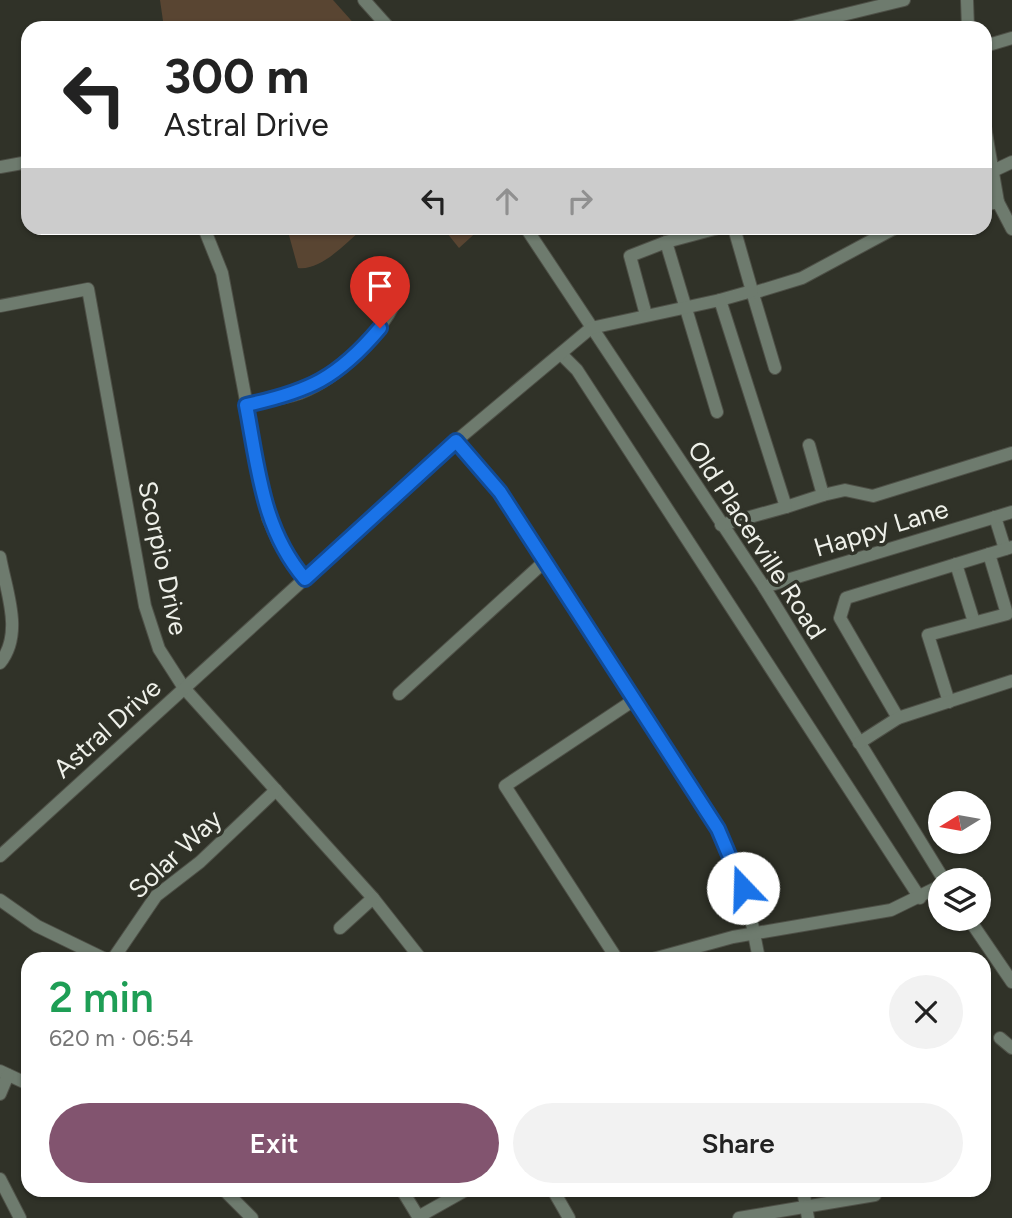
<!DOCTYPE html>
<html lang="en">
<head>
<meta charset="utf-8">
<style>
	:root { --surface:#fff; --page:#f2f2f2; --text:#222; --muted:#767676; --accent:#82546f }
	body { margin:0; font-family:Figtree,sans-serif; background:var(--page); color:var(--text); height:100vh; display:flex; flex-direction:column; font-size:26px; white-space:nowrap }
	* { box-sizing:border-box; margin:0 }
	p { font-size:23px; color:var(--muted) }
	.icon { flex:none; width:38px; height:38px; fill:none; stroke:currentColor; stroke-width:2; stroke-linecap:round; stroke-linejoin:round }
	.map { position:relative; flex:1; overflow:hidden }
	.details { position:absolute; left:21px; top:952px; width:970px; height:245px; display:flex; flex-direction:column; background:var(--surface); border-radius:21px; box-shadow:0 2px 5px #0004 }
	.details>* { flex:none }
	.hud { position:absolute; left:21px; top:21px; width:971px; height:214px; border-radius:21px; box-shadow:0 2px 5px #0004; background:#fff; color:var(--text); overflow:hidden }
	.needle { width:46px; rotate:259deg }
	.controls { position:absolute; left:928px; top:791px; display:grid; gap:14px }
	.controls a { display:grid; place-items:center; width:63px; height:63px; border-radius:50%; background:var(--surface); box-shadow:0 2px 5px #0004; font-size:35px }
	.pin { position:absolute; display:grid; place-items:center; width:60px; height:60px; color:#fff; margin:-72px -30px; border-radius:50% 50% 50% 0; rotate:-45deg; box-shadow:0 0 7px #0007 }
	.pin .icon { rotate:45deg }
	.me { position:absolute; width:77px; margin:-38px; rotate:339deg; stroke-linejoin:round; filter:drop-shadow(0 0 5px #0008) }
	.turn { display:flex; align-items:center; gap:24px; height:147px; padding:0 28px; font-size:32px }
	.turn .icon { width:91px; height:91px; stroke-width:2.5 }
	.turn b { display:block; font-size:49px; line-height:60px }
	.lanes { display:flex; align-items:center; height:66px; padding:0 28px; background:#0003; justify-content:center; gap:35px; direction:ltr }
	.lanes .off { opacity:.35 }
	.round { display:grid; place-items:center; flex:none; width:74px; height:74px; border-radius:37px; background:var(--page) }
	.overview { display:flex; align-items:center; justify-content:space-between; height:119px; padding:0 28px }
	h1 { font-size:42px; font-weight:600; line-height:52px; color:#1e9e55 }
	.action { display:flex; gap:14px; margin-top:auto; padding:14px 28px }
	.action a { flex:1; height:80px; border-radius:42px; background:var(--accent); color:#fff; font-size:28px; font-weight:600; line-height:80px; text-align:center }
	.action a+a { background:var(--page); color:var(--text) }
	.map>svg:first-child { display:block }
	.green { fill:#594532 }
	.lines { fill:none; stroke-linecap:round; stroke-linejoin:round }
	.minor-casing { stroke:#4e5047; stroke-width:14 }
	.minor { stroke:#6e7b6e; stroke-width:12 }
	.route-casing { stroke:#114b97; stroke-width:18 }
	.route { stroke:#1a73e8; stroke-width:12 }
	.labels { text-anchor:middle; stroke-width:7; stroke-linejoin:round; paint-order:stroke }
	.street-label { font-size:26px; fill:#eef0e9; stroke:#303228 }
</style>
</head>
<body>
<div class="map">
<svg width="1012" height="1218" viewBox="0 0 1012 1218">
	<rect width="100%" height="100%" fill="#303228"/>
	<!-- green -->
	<g class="green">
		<polygon points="160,0 333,0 358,28 164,28"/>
		<path d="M287,228h77c-18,14 -42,43 -66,40z"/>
		<polygon points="443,228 481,228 459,248"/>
	</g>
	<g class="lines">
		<!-- minor casing -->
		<g class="minor-casing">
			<g id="minor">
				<polyline points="364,0 389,28"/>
				<polyline points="967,0 968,28"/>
				<polyline points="789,28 904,0"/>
				<polyline points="985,46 1012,38"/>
				<polyline points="985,127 998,202"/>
				<polyline points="0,167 28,162"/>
				<polyline points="993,171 1012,162"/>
				<polyline points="985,205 998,202 1012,229"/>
				<polyline points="204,228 222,273 268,518 279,543 305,579"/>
				<polyline points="526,228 764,587 944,880"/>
				<polyline points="752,291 775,368"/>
				<polyline points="753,293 802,278 895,228"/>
				<polyline points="720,300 752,291 734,228"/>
				<polyline points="0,306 88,289 145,606 159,649 184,688 373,898 421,959"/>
				<polyline points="646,315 630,256 666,242"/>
				<polyline points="561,354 577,370 920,898"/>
				<path d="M246,405c18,-4 37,-6 54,-12 41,-16 77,-55 97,-94"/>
				<polyline points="717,412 666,242 718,228"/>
				<polyline points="456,441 500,492 718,829 748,903 759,959"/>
				<polyline points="823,495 845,490 873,496 1012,453"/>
				<polyline points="786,507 823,495 809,445"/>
				<polyline points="995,517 1005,549"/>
				<path d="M0,557c6,34 24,76 0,106"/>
				<polyline points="956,564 974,622"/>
				<polyline points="764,587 1012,512"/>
				<polyline points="399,694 544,562"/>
				<polyline points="949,702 928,635 1007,614 989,554"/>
				<polyline points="898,718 840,618 846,598 1012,547"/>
				<polyline points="859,743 898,718 1012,681"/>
				<polyline points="0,856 456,441 591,328 720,300 786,507 721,525"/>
				<polyline points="0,900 37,926 105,959"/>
				<polyline points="969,919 1012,982"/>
				<polyline points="340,928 373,898"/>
				<polyline points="113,959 156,896 200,862 276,790"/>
				<polyline points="617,959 505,786 634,700"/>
				<polyline points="653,959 733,937 891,910 940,886"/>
				<polyline points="1000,1038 1012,1048"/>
				<polyline points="0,1071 28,1084"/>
				<polyline points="0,1094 8,1075"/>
				<polyline points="0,1179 20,1218"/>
				<polyline points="224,1190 252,1218"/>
				<polyline points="402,1190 419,1218"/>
				<polyline points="553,1190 569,1218"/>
				<polyline points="803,1190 808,1218"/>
				<polyline points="418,1217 466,1190"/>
				<polyline points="739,1218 875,1195"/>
			</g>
		</g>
		<!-- minor -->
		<use href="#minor" class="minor"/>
	</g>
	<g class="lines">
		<!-- route casing -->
		<g class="route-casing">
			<path id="route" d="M380,328c-42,50 -72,64 -134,77 12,62 16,124 59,174l151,-138 44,51 218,337 25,59"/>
		</g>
		<!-- route -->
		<use href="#route" class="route"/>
	</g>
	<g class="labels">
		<!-- street labels -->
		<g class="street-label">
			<text transform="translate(881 528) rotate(-17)" y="9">Happy Lane</text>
			<text transform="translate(757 540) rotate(57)" y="9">Old Placerville Road</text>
			<text transform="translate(163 558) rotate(78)" y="9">Scorpio Drive</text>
			<text transform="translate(107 728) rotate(-42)" y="9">Astral Drive</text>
			<text transform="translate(175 854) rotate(-43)" y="9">Solar Way</text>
		</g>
	</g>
</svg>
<div class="controls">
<a><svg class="needle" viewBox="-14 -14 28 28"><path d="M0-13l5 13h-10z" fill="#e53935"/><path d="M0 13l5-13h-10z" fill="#767676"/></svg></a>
<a><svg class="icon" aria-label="layers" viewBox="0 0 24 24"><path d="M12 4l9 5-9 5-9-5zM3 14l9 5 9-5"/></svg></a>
</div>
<div class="pin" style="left:380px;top:328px;background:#d93025"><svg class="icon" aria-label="arrive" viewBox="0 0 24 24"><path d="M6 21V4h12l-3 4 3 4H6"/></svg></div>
<svg class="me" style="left:743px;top:888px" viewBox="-20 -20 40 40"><circle r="19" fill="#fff"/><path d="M0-13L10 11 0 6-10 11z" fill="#1a73e8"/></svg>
<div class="hud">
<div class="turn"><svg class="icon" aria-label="left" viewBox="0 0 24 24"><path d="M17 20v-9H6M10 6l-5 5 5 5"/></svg><div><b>300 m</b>Astral Drive</div></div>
<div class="lanes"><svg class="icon" aria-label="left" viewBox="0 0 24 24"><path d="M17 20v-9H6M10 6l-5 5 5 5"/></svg><svg class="icon off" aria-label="ahead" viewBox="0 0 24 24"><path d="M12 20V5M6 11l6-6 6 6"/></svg><svg class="icon off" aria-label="right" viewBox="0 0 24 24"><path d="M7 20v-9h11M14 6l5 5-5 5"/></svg></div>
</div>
<section class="details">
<div class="overview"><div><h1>2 min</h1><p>620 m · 06:54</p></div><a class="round"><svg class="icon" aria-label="close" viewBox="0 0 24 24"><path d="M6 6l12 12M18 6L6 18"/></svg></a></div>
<div class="action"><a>Exit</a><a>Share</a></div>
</section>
</div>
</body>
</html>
